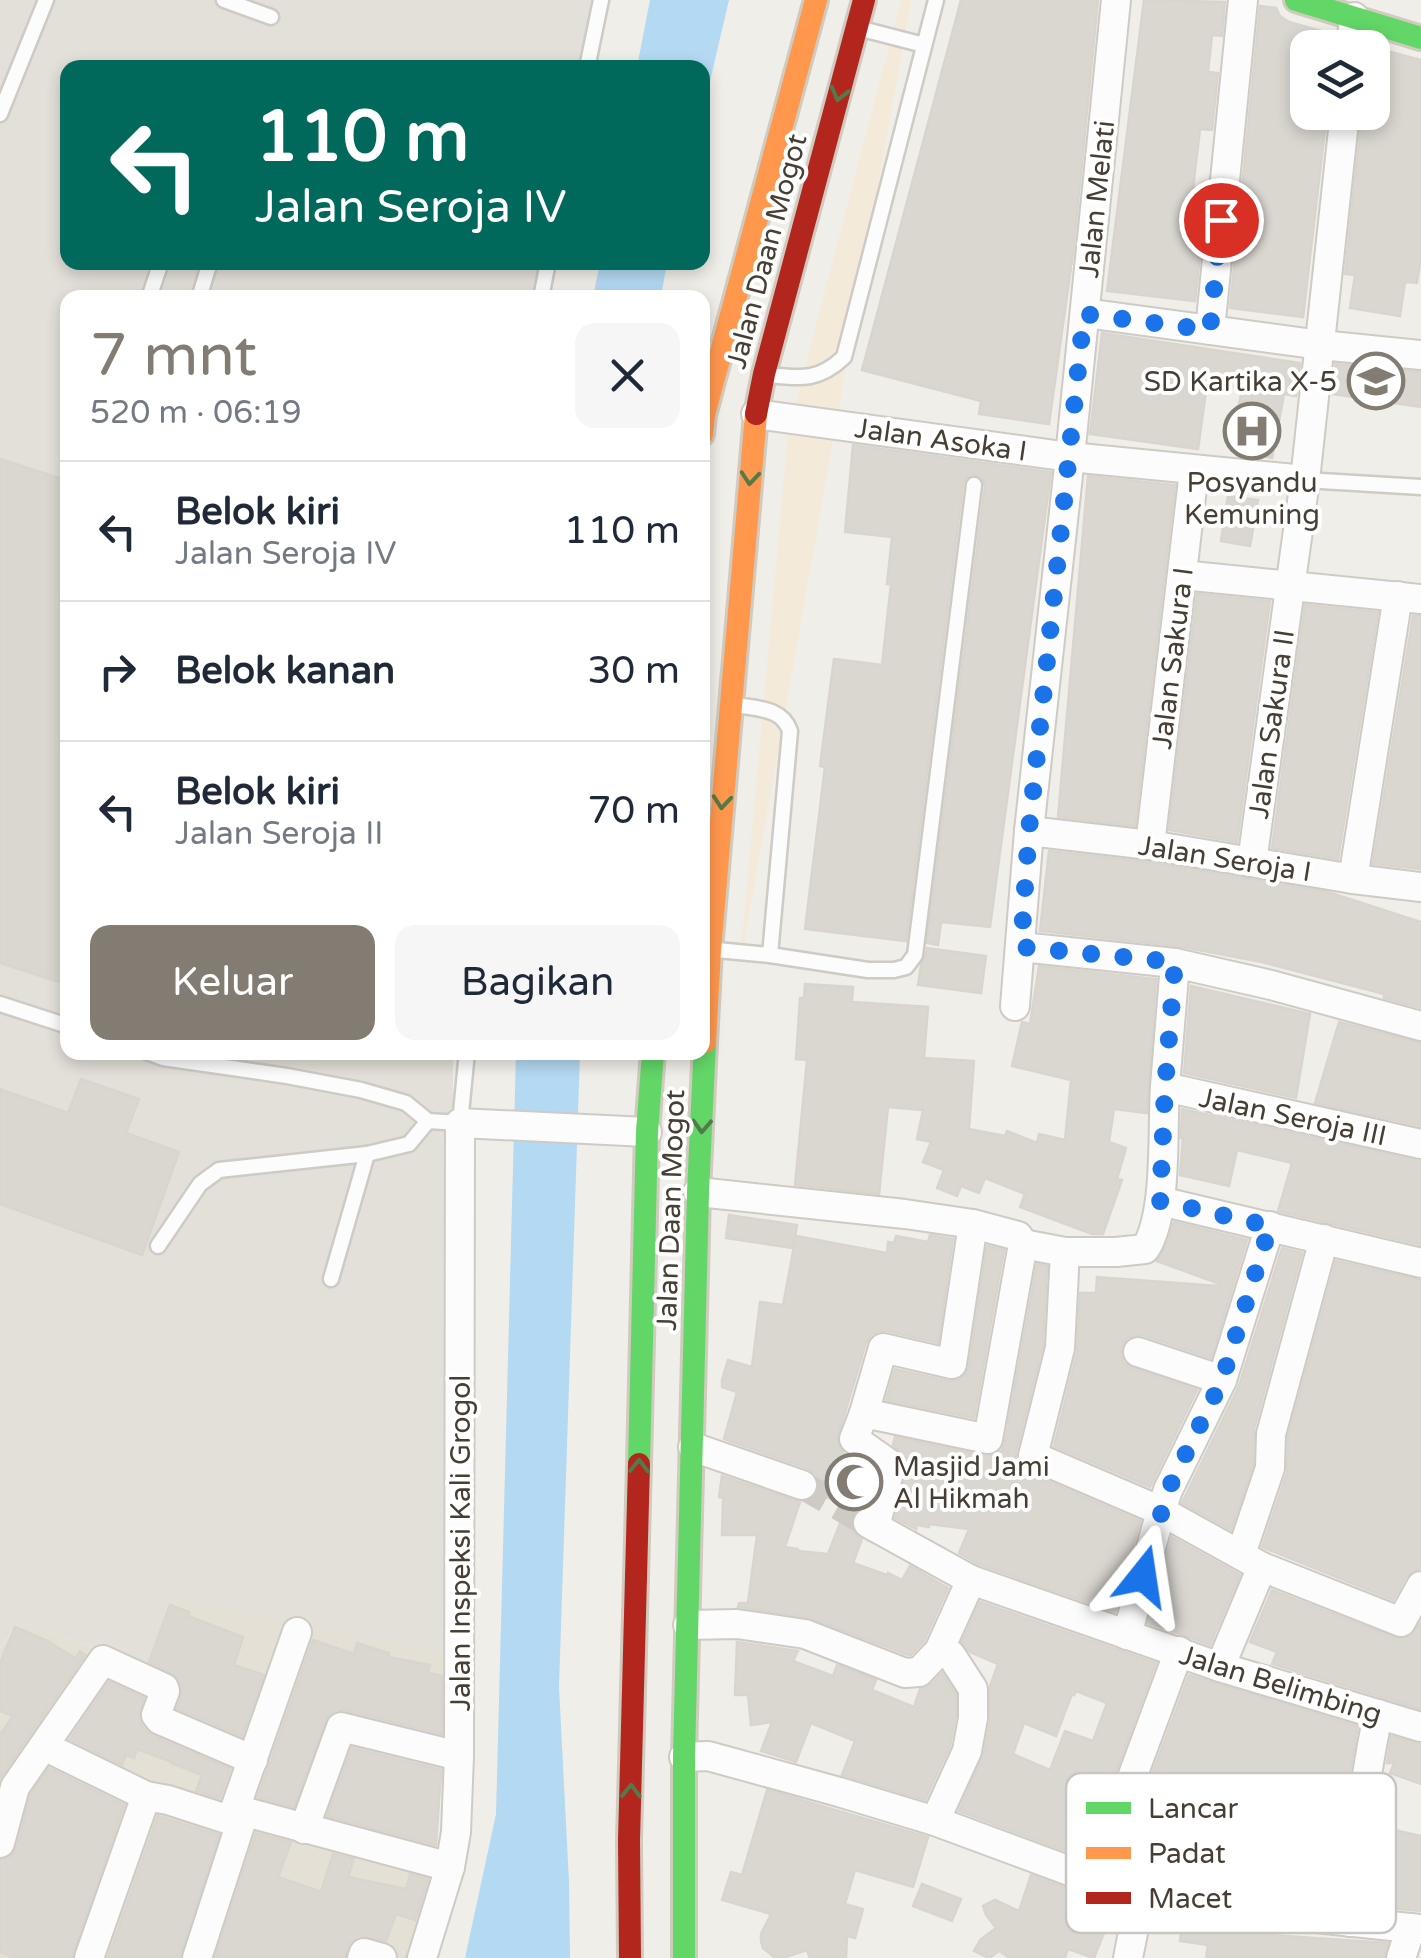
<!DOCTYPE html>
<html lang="id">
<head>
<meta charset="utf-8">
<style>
	:root { --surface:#fff; --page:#f6f6f7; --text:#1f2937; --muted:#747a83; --line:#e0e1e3; --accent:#827c73 }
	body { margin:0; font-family:"Varela Round",sans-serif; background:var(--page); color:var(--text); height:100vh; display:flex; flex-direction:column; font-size:38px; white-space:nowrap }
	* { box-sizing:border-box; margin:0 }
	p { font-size:32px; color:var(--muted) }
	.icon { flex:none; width:55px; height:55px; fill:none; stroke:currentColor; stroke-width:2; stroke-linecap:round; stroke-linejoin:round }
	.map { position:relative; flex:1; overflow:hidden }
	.details { position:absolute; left:60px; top:290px; width:650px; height:770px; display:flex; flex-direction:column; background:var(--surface); border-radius:20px; box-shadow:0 5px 15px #0003 }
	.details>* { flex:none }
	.hud { position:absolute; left:60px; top:60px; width:650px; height:210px; border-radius:20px; box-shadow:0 5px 15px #0003; background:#00695c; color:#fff; overflow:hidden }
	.fabs { position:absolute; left:1290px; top:30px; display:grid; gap:20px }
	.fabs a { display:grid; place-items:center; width:100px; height:100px; border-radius:20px; background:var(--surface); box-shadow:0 5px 15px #0003; font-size:50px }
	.pin { position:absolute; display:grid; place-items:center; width:85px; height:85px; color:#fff; margin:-42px; border:5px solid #fff; border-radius:50%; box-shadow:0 2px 10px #0007 }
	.me { position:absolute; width:110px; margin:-55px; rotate:15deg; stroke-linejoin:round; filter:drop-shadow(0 0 8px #0008) }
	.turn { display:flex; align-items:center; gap:35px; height:210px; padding:0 30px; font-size:45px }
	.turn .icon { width:130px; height:130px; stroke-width:2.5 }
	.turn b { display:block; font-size:70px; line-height:85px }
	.round { display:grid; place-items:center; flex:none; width:105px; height:105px; border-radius:20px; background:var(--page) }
	.overview { display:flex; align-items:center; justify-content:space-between; height:170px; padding:0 30px }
	h1 { font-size:60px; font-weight:600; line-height:75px; color:var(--accent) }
	.cta { display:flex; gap:20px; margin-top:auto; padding:20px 30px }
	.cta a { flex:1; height:115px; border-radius:20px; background:var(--accent); color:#fff; font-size:40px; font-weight:600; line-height:115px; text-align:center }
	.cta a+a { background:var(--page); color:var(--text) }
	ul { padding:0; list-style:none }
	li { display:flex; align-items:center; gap:30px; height:140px; padding:0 30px; border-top:2px solid var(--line) }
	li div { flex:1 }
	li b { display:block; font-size:38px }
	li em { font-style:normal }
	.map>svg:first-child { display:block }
	.residential { fill:#e5e0d5 }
	.commercial { fill:#f4ead9 }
	.industrial { fill:#e3dfd9 }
	.water { fill:#b4d9f2 }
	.building { fill:#dad7d0; stroke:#d9d5ce; stroke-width:2.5; fill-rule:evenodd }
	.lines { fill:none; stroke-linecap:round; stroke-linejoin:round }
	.street-tunnel { stroke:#cecbc4; stroke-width:28; stroke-dasharray:28 14; stroke-linecap:butt }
	.lane-casing { stroke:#cecbc5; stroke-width:19 }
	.street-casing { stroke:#cecbc5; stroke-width:32 }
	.fast-casing { stroke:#d0cbbe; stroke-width:28 }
	.slow-casing { stroke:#d0cbbe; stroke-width:28 }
	.jam-casing { stroke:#d0cbbe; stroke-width:28 }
	.lane { stroke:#fdfcfc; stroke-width:14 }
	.street { stroke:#fdfcfc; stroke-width:28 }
	.fast { stroke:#63d668; stroke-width:22 }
	.slow { stroke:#ff974d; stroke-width:22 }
	.jam { stroke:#b3261e; stroke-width:22 }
	.oneway { stroke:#527b49 }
	.route { stroke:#1a73e8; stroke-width:18; stroke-dasharray:0 32.4 }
	.labels { text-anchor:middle; stroke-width:8; stroke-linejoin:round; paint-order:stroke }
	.street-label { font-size:28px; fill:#473f34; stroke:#fff }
	.poi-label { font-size:28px; fill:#473f34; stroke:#fff; text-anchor:end }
	.key { fill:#fff; stroke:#c8c5c2; stroke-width:2.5 }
	.key-label { font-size:28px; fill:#473f34 }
</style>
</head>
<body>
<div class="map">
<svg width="1421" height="1958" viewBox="0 0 1421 1958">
	<rect width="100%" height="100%" fill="#f0eee8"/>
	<!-- residential -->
	<polygon class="residential" points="169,1596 454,1657 433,1867 409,1958 0,1958 0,1649 19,1621 142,1666"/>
	<!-- commercial -->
	<polygon class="commercial" points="901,0 911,0 739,972 788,432"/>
	<!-- industrial -->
	<polygon class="industrial" points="0,0 593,0 580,67 68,68 68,262 541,263 534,297 68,298 68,1052 453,1053 454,1657 170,1597 143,1666 19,1621 0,1648"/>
	<!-- water -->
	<g class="water">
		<polygon points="650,0 729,0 703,111 702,68 637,67"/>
		<polygon points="600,263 667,263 661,297 593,297"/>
		<polygon points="516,1053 580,1053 559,1687 569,1882 570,1958 465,1958 496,1814"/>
	</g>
	<!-- building -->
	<g class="building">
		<polygon points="961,0 1098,0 1073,253 1049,424 979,414 981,401 862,370"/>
		<polygon points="1144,0 1225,2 1222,36 1212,35 1208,72 1218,73 1212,130 1200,129 1186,248 1200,256 1195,301 1107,291"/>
		<polygon points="1260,6 1276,8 1280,16 1289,22 1335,35 1334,48 1308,48 1308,112 1327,112 1303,317 1230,308"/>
		<polygon points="1372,47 1421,60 1421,256 1417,283 1405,282 1400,316 1350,308 1355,275 1345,274 1362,112 1372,112"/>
		<polygon points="1102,333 1300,363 1296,396 1284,394 1272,458 1231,450 1242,388 1207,384 1198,449 1090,434"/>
		<polygon points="1335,364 1421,372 1421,407 1332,394"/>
		<polygon points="853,445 1051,472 990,927 941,922 938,945 927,943 985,486 981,477 974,474 966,478 963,484 906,941 805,929 825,767 820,766 834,659 882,665 891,584 887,584 892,537 845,532"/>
		<polygon points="0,459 68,481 68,985 0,963"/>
		<polygon points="1088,476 1175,485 1135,826 1058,817"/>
		<polygon points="1228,496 1258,500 1250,546 1221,541"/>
		<polygon points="1197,594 1270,601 1237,842 1169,830"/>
		<polygon points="1305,605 1378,612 1338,859 1272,848"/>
		<polygon points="1413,616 1421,616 1421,869 1373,864"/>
		<polygon points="1049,851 1148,862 1328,892 1421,922 1421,1008 1384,998 1384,994 1262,962 1209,952 1177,946 1040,931"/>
		<polygon points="927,948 986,956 981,993 918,985 921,965 925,957"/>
		<polygon points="1039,966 1156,979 1147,1113 1114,1109 1109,1142 1126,1148 1117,1179 1122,1180 1103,1234 1092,1234 1020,1207 1025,1194 985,1178 979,1193 961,1186 957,1196 937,1188 944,1170 923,1162 931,1142 917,1139 923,1110 888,1107 879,1194 795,1185 807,1060 796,1059 800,998 804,998 805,984 853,987 852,1002 928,1007 924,1058 974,1061 969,1129 1005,1136 1007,1131 1037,1143 1039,1134 1065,1140 1071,1080 1012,1066 1022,1022 1030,1024"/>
		<polygon points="1191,986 1310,1014 1296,1098 1184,1073"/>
		<polygon points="1339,1022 1421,1043 1421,1126 1315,1103"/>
		<polygon points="81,1079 139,1099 126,1133 179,1152 142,1255 0,1204 0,1089 68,1113"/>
		<polygon points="1182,1109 1421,1161 1421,1245 1278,1211 1292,1163 1237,1150 1229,1186 1180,1175 1183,1138 1181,1138"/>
		<polygon points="729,1215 797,1225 793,1248 726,1238"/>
		<polygon points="1174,1222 1247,1240 1211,1358 1143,1335 1135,1335 1127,1338 1122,1346 1121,1356 1124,1363 1132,1368 1197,1390 1150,1487 1054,1446 1077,1352 1080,1293 1096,1293 1097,1277 1219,1286 1220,1284 1157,1261 1168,1241"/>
		<polygon points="930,1235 953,1239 938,1343 887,1331 879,1331 871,1335 866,1343 837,1439 843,1453 871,1472 862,1507 853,1514 851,1522 854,1533 862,1539 853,1563 887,1575 888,1573 902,1580 910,1566 948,1588 924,1641 911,1655 908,1655 811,1618 738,1607 739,1603 748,1603 757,1535 722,1535 723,1498 719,1497 722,1476 800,1502 785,1547 798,1549 798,1551 828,1554 846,1508 818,1492 819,1481 816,1474 809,1469 724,1439 737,1392 722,1387 722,1380 728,1360 752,1367 760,1302 783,1305 796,1236 887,1253 888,1242 894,1243 896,1236 928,1242"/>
		<polygon points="987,1246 1004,1250 974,1418 886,1400 895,1369 949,1381 958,1380 966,1374 969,1367"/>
		<polygon points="1282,1248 1302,1253 1254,1429 1253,1465 1231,1530 1182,1503 1239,1386"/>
		<polygon points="1336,1261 1421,1280 1421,1569 1413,1571 1406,1577 1393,1600 1262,1547 1287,1473 1288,1437"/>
		<polygon points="1037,1264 1047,1266 1043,1345 1016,1452 1016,1461 1026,1472 1140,1521 1115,1612 978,1564 959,1553 969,1529 929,1524 929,1527 916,1525 916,1529 895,1518 908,1468 907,1458 893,1445 895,1437 984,1456 994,1455 1002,1450 1005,1442"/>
		<polygon points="1172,1537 1240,1575 1210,1645 1148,1623"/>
		<polygon points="1272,1590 1395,1638 1410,1637 1421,1622 1421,1709 1272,1664 1277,1652 1250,1642"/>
		<path d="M980,1602l176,61 -72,195 -125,-47 25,-57 6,-33v-35l8,-22 -28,-12 -8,-10zM1076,1691l31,12 -14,38 -28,-10 -15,39 -37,-16 11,-31 32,13 16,-42 2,1z"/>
		<polygon points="170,1605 189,1612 188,1616 243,1637 234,1665 264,1675 242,1736 177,1708 181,1697 182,1687 177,1677 149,1662"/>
		<polygon points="15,1627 48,1641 75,1658 80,1651 85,1655 0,1778 0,1735 13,1716 0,1711 0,1663"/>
		<polygon points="313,1640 354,1654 357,1643 389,1653 388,1657 430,1665 428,1673 442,1676 442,1734 345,1710 336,1710 329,1715 325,1721 294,1807 258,1797"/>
		<polygon points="737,1642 798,1651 793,1661 833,1676 837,1665 876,1680 872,1690 914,1707 920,1689 932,1684 942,1673 956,1694 956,1716 950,1746 925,1800 842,1775 855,1741 811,1723 796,1762 761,1751 772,1722 751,1725 748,1695 735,1695"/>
		<polygon points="1189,1675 1358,1726 1350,1771 1326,1832 1341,1837 1334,1902 1274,1894 1273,1896 1220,1891 1117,1868"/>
		<polygon points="109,1682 144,1698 139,1719 142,1726 152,1736 230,1769 220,1798 196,1791 202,1775 171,1763 172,1762 137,1749 134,1758 126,1755 122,1765 70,1739"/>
		<polygon points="1391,1736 1421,1744 1421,1784 1390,1773 1394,1763 1387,1763"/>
		<polygon points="352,1748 441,1770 436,1845 327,1816"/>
		<polygon points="49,1768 124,1805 72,1958 15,1958 0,1952 0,1860 12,1856 17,1848 31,1794"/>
		<polygon points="767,1790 928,1837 913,1887 855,1870 845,1904 863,1909 855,1938 847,1936 846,1958 810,1958 807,1950 783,1958 775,1958 763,1948 761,1941 761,1934 771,1914 722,1900 731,1872 742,1875"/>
		<polygon points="158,1816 219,1835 180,1958 108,1958"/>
		<polygon points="1377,1826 1421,1836 1421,1911 1369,1906"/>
		<polygon points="256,1833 291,1842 278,1877 321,1892 333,1854 354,1859 348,1877 406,1889 410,1874 428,1879 415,1920 396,1914 386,1941 359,1936 348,1946 345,1958 215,1958"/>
		<polygon points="1031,1875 1088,1896 1121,1905 1115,1925 1108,1923 1094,1958 1068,1949 1065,1958 1010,1958 999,1951 989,1958 974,1951 980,1940 996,1928 986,1915 983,1906 995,1900 1019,1911"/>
		<polygon points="922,1884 961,1899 952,1921 913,1906"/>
		<polygon points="1183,1919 1215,1925 1271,1931 1270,1935 1388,1943 1384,1958 1206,1958 1208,1945 1180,1941"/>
	</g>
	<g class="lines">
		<!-- street-tunnel -->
		<polyline class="street-tunnel" points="802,1485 868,1523"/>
		<!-- lane casing -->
		<g class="lane-casing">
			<g id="lane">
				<polyline points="224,0 271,17"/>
				<polyline points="862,29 924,45"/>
				<polyline points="587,68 601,0"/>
				<polyline points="0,114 46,0"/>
				<polyline points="149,298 161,262"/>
				<polyline points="199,298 210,262"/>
				<polyline points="541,298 548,262"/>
				<path d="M770,375c32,4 50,5 74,-18l92,-357"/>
				<polyline points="1305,480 1421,487"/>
				<path d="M737,705c21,4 45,3 53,26l-20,224"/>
				<polyline points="717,950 770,955 868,970 894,970 906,967 915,955 974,485"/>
				<polyline points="0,1004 68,1026"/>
				<polyline points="147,1052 163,1058 287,1076 361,1090 406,1103 428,1121 460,1123 467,1052"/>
				<polyline points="367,1154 409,1144 428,1121"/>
				<polyline points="158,1246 200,1184 219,1170 367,1154 331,1279"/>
			</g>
		</g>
		<!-- street casing -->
		<g class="street-casing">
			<g id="street">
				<polyline points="1351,48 1354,17"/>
				<polyline points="1085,313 1321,345 1421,355"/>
				<polyline points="1210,330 1243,0"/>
				<polyline points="756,414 1070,457 1305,480"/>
				<polyline points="1182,575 1421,599"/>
				<polyline points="1029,831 1150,845 1353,879 1421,887"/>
				<polyline points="1150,845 1194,471"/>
				<polyline points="1252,862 1305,480 1345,112"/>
				<polyline points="1353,879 1398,596"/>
				<polyline points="1021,947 1175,963 1271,985 1421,1026"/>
				<polyline points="1015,1006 1029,831 1070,457 1116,0"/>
				<polyline points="1165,1087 1421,1144"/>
				<polyline points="698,1192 905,1214 973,1224 1018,1236 1023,1244"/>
				<polyline points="1160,1201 1421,1263"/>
				<polyline points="1270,1226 1222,1380 1168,1490 1161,1511 1262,1567 1401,1622 1421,1586"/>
				<path d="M1065,1252h51l29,-3c23,-34 17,-119 20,-162 3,-41 7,-83 10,-124"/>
				<polyline points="1138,1352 1222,1380"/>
				<polyline points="864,1413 988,1439 1023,1244 1065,1252 1060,1348 1033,1456 1161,1511 1127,1635"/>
				<polyline points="693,1447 802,1485"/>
				<polyline points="868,1523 971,1580 1220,1667 1421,1727"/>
				<polyline points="875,1527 891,1465 854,1439 864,1413 883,1348 952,1364 973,1224"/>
				<polyline points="1241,1554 1270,1468 1271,1434 1324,1239"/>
				<polyline points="688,1625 737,1624 805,1634 905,1673 919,1672 939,1651 971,1580"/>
				<polyline points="297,1632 235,1809 450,1867"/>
				<polyline points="1220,1667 1262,1567"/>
				<polyline points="44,1746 146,1796 168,1800 239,1823"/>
				<polyline points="684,1757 708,1756 839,1792 935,1821 1094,1880 1141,1892 1217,1908 1421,1929"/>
				<polyline points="935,1821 967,1751 973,1718 973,1689 951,1655 939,1651"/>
				<polyline points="304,1829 341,1727 459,1756"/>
				<polyline points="0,1843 15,1787 103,1660 164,1688 165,1691 156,1715 160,1720 253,1760"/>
				<polyline points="1094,1880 1179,1651"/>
				<path d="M1350,1922c5,-70 14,-139 28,-208"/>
				<polyline points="89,1958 146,1796"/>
				<polyline points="197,1958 244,1813"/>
				<polyline points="362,1958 364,1953 382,1958"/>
				<polyline points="422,1958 450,1867 456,1832 459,1756 460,1123 647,1132"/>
				<polyline points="1128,1958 1141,1892"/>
				<polyline points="1401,1958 1411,1928"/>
			</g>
		</g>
		<!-- fast casing -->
		<g class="fast-casing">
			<g id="fast">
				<polyline points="1296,0 1421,38"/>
				<polyline points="639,1464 647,1132 653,1052"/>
				<polyline points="684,1958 684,1757 698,1192 705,1042"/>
			</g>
		</g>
		<!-- slow casing -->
		<g class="slow-casing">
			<g id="slow">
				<polyline points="702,434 704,415 816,0"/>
				<polyline points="705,1042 710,950 756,414"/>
			</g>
		</g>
		<!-- jam casing -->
		<g class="jam-casing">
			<g id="jam">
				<polyline points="756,414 764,374 864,0"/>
				<polyline points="630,1958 629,1840 639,1464"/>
			</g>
		</g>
		<!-- lane -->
		<use href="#lane" class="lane"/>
		<!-- street -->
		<use href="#street" class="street"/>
		<!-- fast -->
		<use href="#fast" class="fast"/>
		<!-- slow -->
		<use href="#slow" class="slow"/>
		<!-- jam -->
		<use href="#jam" class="jam"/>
	</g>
	<!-- one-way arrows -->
	<defs><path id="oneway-chevron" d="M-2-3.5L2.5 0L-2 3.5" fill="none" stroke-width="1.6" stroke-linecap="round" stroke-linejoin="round" transform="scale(2.5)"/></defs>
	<g class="oneway">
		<use href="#oneway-chevron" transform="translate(839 94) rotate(105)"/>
		<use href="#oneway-chevron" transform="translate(750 478) rotate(95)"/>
		<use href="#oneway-chevron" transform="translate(722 802) rotate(95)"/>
		<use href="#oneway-chevron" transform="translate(702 1126) rotate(93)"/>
		<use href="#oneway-chevron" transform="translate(639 1466) rotate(-89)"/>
		<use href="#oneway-chevron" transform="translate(631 1791) rotate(-89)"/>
	</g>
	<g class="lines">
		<!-- route -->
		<polyline class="route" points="1143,1576 1168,1490 1222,1380 1270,1226 1160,1201 1165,1088 1175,962 1021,947 1029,830 1084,314 1210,330 1221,220"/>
	</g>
	<!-- icons -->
	<defs>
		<g id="school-ring" transform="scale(2.875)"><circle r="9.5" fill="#fff" stroke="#827c73" stroke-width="1.5"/><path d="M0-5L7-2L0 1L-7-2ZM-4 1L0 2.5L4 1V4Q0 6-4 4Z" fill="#827c73"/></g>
		<g id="hospital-ring" transform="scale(2.875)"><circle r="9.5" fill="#fff" stroke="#827c73" stroke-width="1.5"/><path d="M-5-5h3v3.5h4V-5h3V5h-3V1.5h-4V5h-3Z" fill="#827c73"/></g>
		<g id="mosque-ring" transform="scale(2.875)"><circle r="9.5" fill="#fff" stroke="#827c73" stroke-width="1.5"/><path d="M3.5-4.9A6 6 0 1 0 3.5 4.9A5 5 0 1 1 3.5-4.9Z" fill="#827c73"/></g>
	</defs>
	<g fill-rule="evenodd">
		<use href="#school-ring" x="1376" y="381"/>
		<use href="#hospital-ring" x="1252" y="431"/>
		<use href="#mosque-ring" x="854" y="1482"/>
	</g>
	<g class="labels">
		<!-- street labels -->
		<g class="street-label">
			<text transform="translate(1096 199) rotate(-84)" y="10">Jalan Melati</text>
			<text transform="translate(766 251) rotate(-75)" y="10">Jalan Daan Mogot</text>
			<text transform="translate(941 439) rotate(8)" y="10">Jalan Asoka I</text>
			<text transform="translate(1172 658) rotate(-83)" y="10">Jalan Sakura I</text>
			<text transform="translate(1271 724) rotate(-82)" y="10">Jalan Sakura II</text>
			<text transform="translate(1225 858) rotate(9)" y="10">Jalan Seroja I</text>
			<text transform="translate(1293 1116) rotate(12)" y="10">Jalan Seroja III</text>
			<text transform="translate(670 1210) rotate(-88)" y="10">Jalan Daan Mogot</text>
			<text transform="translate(460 1543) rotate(-90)" y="10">Jalan Inspeksi Kali Grogol</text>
			<text transform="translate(1281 1684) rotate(17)" y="10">Jalan Belimbing</text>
		</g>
		<!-- poi labels -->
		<g class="poi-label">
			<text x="1337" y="391">SD Kartika X-5</text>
			<text x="1252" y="492" text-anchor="middle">Posyandu<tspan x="1252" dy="32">Kemuning</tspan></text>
			<text x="893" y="1476" text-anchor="start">Masjid Jami<tspan x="893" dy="32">Al Hikmah</tspan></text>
		</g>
	</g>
	<!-- legend -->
	<rect x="1066" y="1773" width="330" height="160" rx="15" class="key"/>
	<rect x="1086" y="1802" width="45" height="12" fill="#63d668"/>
	<rect x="1086" y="1847" width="45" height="12" fill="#ff974d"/>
	<rect x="1086" y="1892" width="45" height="12" fill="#b3261e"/>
	<g class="key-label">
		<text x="1148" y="1818">Lancar</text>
		<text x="1148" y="1863">Padat</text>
		<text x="1148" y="1908">Macet</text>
	</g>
</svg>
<div class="fabs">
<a><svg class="icon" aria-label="layers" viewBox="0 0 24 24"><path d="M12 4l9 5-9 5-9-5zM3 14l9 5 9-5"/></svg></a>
</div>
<div class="pin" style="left:1221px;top:220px;background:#d93025"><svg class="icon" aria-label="arrive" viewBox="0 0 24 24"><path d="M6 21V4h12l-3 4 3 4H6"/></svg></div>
<svg class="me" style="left:1143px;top:1576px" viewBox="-20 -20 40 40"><path d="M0-17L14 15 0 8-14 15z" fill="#1a73e8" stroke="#fff" stroke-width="4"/></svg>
<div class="hud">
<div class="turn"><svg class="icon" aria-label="left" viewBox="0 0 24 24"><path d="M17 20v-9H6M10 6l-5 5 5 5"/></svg><div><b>110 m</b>Jalan Seroja IV</div></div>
</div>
<section class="details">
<div class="overview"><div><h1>7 mnt</h1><p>520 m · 06:19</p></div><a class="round"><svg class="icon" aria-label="close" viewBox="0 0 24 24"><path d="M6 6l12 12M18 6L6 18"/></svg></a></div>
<ul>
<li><svg class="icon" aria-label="left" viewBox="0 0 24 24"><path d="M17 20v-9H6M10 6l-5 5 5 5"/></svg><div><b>Belok kiri</b><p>Jalan Seroja IV</p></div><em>110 m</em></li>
<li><svg class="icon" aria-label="right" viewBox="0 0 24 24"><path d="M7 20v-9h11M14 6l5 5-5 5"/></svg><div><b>Belok kanan</b></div><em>30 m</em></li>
<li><svg class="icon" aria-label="left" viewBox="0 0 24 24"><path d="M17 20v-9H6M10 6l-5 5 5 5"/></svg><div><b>Belok kiri</b><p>Jalan Seroja II</p></div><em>70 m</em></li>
</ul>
<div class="cta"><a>Keluar</a><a>Bagikan</a></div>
</section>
</div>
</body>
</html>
